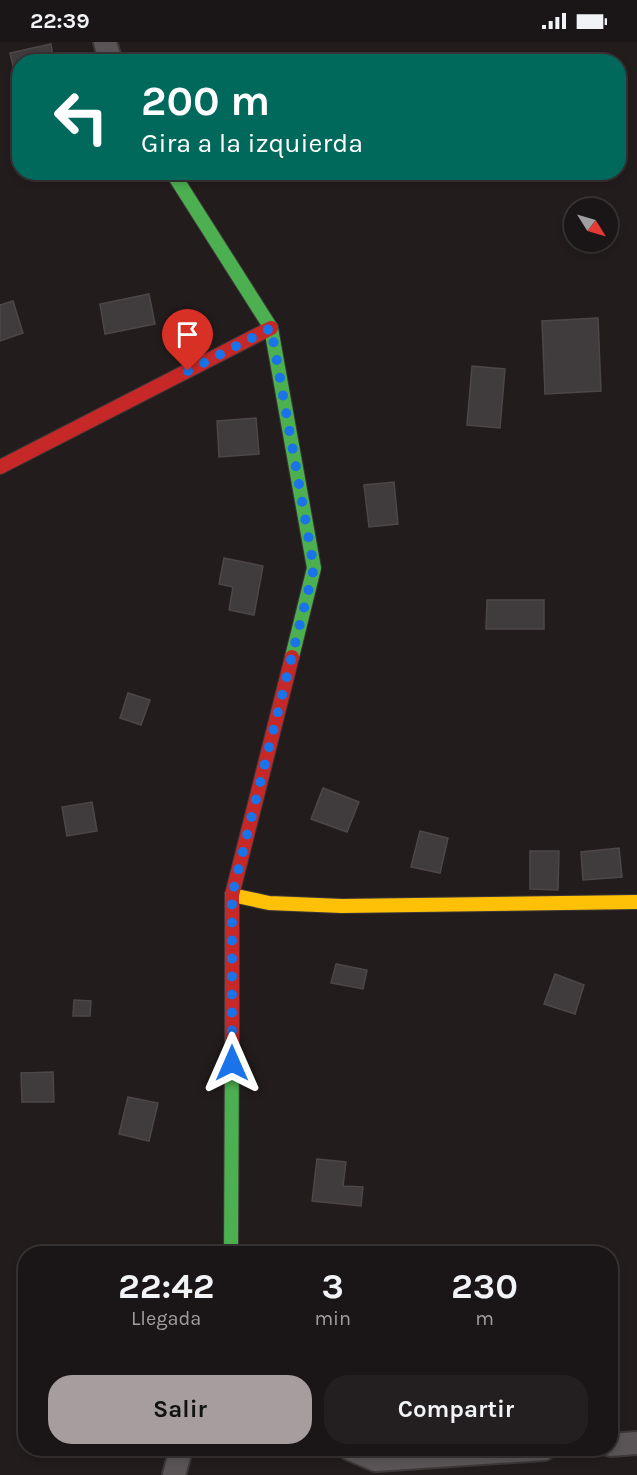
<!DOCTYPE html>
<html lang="es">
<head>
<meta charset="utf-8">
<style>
	:root { --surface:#1a1516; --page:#231e1f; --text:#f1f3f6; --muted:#9f9fa1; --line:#383435; --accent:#a69d9f }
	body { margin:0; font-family:Karla,sans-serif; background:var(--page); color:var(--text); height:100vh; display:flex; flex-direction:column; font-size:22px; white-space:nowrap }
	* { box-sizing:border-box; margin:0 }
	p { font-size:20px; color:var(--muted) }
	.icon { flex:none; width:33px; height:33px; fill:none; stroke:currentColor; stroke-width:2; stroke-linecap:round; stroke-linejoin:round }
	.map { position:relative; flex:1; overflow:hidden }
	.drawer { position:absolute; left:18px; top:1204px; width:600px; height:210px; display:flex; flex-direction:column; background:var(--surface); border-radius:24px; box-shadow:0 3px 9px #0003,0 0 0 2px var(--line) }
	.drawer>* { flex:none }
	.hud { position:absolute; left:12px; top:12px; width:614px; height:126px; border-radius:24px; box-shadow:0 3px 9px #0003,0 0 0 2px var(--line); background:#00695c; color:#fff; overflow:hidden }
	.needle { width:39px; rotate:127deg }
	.tools { position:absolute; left:564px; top:156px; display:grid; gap:12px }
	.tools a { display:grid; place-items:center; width:54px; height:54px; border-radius:50%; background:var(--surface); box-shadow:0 3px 9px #0003,0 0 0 2px var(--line); font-size:30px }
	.pin { position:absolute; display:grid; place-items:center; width:51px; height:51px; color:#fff; margin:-62px -26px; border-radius:50% 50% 50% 0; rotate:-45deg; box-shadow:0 0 6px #0007 }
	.pin .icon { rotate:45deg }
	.me { position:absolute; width:66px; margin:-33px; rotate:0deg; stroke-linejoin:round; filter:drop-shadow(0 0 4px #0008) }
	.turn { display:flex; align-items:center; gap:21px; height:126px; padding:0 30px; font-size:27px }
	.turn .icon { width:78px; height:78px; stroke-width:2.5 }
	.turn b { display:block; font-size:42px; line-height:51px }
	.eta { display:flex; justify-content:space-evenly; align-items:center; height:102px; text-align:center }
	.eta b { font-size:36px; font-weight:700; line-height:42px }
	.button { display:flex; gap:12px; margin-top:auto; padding:12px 30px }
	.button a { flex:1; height:69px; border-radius:24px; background:var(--accent); color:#111; font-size:24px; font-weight:700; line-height:69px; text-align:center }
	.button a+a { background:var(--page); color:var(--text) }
	.status { display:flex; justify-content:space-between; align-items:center; height:42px; padding:0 30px; background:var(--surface); direction:ltr }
	.status svg { height:16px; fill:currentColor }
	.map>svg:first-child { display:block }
	.building { fill:#403b3c; stroke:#4e4749; stroke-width:1.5 }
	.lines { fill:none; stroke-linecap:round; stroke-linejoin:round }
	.street-casing { stroke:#3d3738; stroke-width:26 }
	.fast-casing { stroke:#3d3738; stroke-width:16 }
	.slow-casing { stroke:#3d3738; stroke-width:16 }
	.jam-casing { stroke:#3d3738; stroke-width:16 }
	.street { stroke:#5a5456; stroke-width:22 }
	.fast { stroke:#4caf50; stroke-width:14 }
	.slow { stroke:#ffc107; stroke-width:14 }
	.jam { stroke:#c62828; stroke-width:14 }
	.route { stroke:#1a73e8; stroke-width:10; stroke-dasharray:0 18 }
</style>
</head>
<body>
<div class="status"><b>22:39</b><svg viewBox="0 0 49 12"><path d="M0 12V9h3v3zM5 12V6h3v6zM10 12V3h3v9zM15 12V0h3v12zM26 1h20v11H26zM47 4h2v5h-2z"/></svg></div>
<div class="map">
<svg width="637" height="1433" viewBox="0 0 637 1433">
	<rect width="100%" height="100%" fill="#231c1d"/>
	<!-- building -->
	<g class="building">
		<polygon points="51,2 54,20 20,20 20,53 10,11"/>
		<polygon points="149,252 155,282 105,292 100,262"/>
		<polygon points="13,259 23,291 0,299 0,263"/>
		<polygon points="598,276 601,349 545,352 542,279"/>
		<polygon points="472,324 505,327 500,386 467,383"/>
		<polygon points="256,376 259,412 219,415 217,379"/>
		<polygon points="394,440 398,482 369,485 364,443"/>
		<polygon points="224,516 263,524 254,573 229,568 233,545 219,542"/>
		<polygon points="487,558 544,558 544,587 486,587"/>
		<polygon points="128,651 150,658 141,683 120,676"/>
		<polygon points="323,746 359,760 347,790 311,777"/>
		<polygon points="92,760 97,789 67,794 62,765"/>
		<polygon points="420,789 448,796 440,831 411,825"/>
		<polygon points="619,806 622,835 583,838 581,810"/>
		<polygon points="530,809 559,809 558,848 530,847"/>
		<polygon points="336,922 367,928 363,947 331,941"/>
		<polygon points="555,932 584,943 575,972 544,962"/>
		<polygon points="74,958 91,959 90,974 73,974"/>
		<polygon points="53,1030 54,1060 22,1060 21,1031"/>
		<polygon points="128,1055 158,1061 149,1099 119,1092"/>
		<polygon points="317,1117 346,1120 343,1144 363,1145 361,1164 312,1159"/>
	</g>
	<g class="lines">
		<!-- street casing -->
		<g class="street-casing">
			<g id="street">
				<polyline points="105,0 111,20"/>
				<polyline points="610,1403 637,1401"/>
				<polyline points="350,1407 376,1418 544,1407"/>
				<polyline points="174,1433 181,1407"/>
			</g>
		</g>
		<!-- fast casing -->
		<g class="fast-casing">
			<g id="fast">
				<polyline points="172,130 271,286 314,526 292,615"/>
				<polyline points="231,1212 232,1001"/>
			</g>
		</g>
		<!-- slow casing -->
		<g class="slow-casing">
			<polyline id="slow" points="232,853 269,861 342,864 637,860"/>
		</g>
		<!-- jam casing -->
		<g class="jam-casing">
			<g id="jam">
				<polyline points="0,425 271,286"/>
				<polyline points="232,1001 232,853 292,615"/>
			</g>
		</g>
		<!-- street -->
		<use href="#street" class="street"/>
		<!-- fast -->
		<use href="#fast" class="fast"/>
		<!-- slow -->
		<use href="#slow" class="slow"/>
		<!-- jam -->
		<use href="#jam" class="jam"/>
	</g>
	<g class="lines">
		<!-- route -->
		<polyline class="route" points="188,329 271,286 314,526 232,853 232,1021"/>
	</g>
</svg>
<div class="tools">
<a><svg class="needle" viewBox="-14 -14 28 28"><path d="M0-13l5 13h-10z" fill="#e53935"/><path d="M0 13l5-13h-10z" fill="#9f9fa1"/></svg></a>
</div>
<div class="pin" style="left:188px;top:329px;background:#d93025"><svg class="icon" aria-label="arrive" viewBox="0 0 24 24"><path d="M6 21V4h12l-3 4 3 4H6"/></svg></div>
<svg class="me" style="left:232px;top:1021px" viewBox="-20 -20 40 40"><path d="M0-17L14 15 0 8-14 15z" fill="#1a73e8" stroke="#fff" stroke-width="4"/></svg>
<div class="hud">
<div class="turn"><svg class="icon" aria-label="left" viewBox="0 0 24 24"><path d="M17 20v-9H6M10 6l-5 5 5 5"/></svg><div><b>200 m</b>Gira a la izquierda</div></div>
</div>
<section class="drawer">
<div class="eta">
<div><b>22:42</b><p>Llegada</p></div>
<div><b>3</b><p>min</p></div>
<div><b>230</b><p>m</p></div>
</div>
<div class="button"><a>Salir</a><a>Compartir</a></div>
</section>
</div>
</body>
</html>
